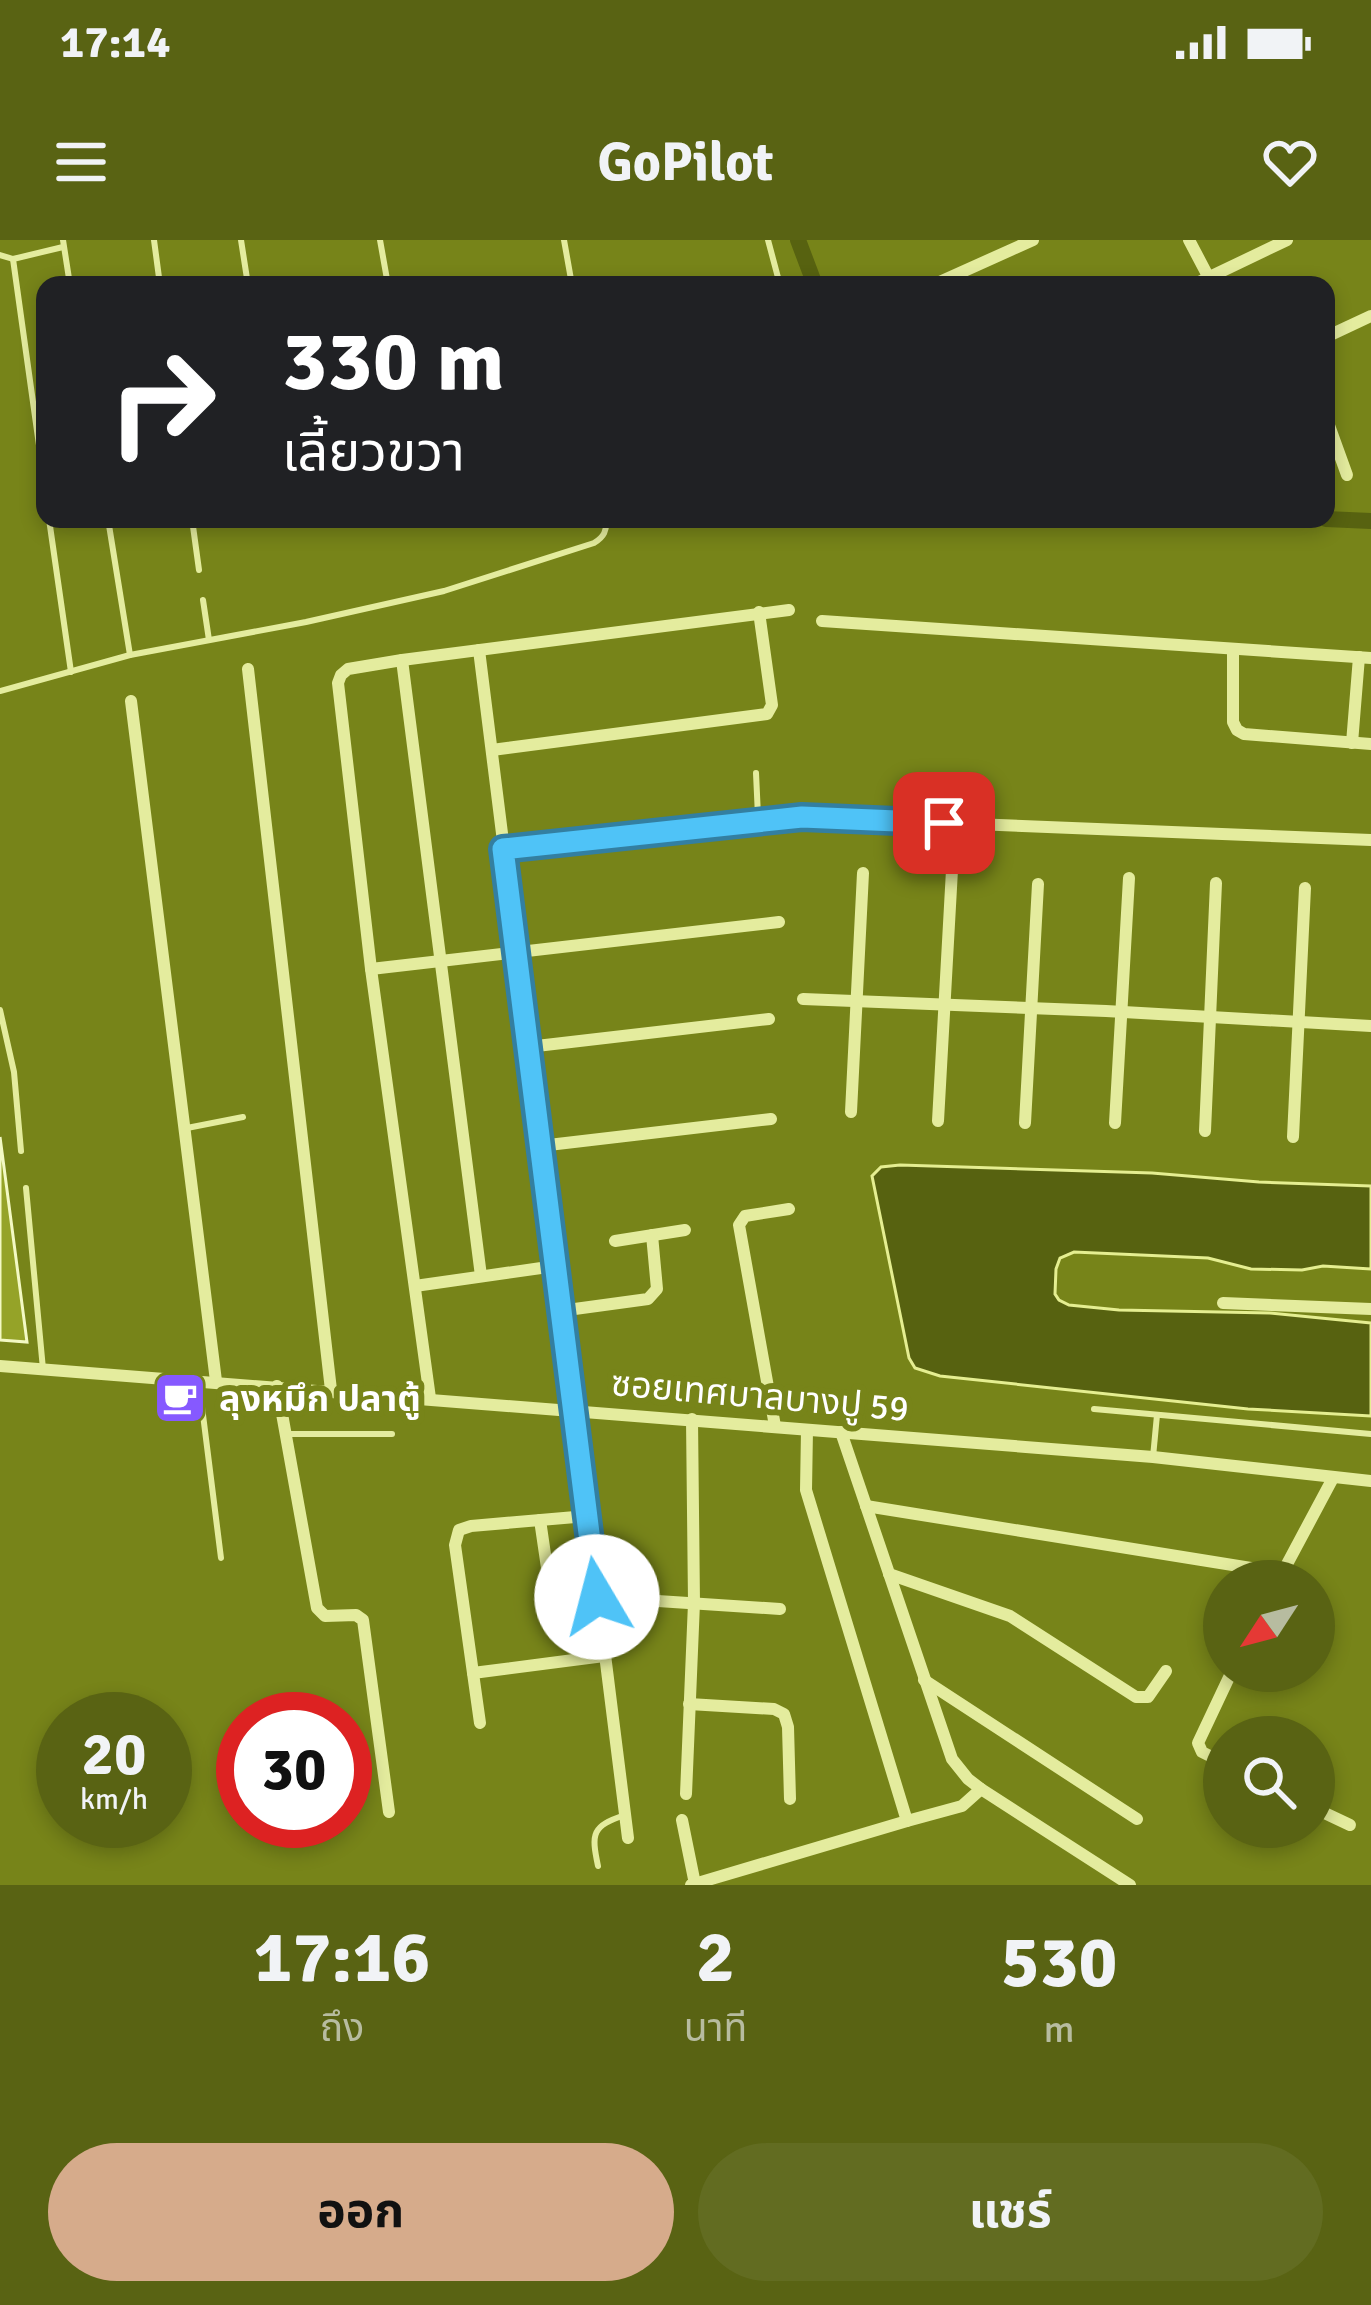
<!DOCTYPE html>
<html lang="th">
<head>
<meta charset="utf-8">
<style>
	:root { --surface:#596313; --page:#626c21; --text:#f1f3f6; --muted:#b7bca0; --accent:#d6ab8b }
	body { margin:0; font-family:Signika,"Noto Sans Thai",sans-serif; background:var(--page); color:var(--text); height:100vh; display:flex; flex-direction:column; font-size:45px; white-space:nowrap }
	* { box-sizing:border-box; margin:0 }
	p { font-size:39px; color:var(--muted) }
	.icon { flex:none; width:66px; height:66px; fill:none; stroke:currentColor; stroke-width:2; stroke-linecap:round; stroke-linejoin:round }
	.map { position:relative; height:1645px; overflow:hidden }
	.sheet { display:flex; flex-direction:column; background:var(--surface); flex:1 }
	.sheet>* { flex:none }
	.banner { position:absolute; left:36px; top:36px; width:1299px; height:252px; border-radius:24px; box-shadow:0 6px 18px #0003; background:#202124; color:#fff; overflow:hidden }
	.needle { width:78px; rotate:234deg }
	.fabs { position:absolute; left:1203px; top:1320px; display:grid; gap:24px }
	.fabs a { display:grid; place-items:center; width:132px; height:132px; border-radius:50%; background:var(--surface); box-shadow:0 6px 18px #0003; font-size:60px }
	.speed { position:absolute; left:36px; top:1452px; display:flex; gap:24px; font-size:60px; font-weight:700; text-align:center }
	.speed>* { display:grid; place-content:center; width:156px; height:156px; border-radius:50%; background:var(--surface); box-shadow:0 6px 18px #0003; line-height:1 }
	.speed small { font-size:30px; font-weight:400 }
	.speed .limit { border:18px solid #d22; background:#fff; color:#111 }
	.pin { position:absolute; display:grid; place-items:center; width:102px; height:102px; color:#fff; margin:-51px; border-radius:24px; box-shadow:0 6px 18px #0006 }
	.me { position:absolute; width:132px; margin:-66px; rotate:352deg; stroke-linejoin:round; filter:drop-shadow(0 0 9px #0008) }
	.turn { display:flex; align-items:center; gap:42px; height:252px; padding:0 48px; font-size:54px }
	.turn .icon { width:156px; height:156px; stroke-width:2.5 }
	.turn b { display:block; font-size:84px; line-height:102px }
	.eta { display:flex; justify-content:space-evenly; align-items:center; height:204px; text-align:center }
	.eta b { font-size:72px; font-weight:700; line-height:84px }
	.button { display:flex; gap:24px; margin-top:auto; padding:24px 48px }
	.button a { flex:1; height:138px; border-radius:72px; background:var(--accent); color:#111; font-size:48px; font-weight:700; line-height:138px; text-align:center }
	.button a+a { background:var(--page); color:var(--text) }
	.status { display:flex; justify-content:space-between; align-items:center; height:84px; padding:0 60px; background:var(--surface); direction:ltr }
	.status svg { height:33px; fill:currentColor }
	header { display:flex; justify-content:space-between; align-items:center; height:156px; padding:0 48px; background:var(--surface); font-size:54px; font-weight:700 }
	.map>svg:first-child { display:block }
	.water { fill:#576210; stroke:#e5ee91; stroke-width:3 }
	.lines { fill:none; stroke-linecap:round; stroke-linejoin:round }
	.canal { stroke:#576210; stroke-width:16 }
	.building { fill:#95a328; stroke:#f3f9c4; stroke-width:3 }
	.lane { stroke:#e4ec9e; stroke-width:6 }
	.street { stroke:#e4ec9e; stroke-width:12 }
	.route-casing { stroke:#337fa1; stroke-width:30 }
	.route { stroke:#4fc3f7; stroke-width:21 }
	.labels { text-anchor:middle; stroke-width:12; stroke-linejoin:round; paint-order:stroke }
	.street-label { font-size:36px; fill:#fff; stroke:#778419 }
	.poi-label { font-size:36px; font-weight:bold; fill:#fff; stroke:#778419; text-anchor:start }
</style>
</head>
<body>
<div class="status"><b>17:14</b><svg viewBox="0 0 49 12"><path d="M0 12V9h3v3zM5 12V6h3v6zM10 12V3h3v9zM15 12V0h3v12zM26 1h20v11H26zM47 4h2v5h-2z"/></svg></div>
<header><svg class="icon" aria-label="menu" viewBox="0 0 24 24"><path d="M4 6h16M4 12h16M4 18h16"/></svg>GoPilot<svg class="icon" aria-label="heart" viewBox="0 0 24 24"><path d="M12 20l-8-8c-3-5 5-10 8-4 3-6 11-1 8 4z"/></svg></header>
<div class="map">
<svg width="1371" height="1645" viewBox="0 0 1371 1645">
	<rect width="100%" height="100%" fill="#778419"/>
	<!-- water -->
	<polygon class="water" points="900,925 1152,933 1259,942 1371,946 1371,1029 1323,1026 1302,1030 1251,1029 1208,1018 1074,1012 1060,1018 1056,1029 1055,1054 1059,1060 1069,1065 1119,1070 1270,1073 1371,1083 1371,1176 1248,1169 940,1136 915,1128 909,1118 872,936 881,927"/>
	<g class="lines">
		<!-- canal -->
		<g class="canal">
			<polyline points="798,0 815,45"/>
			<polyline points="1326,279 1371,281"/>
		</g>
	</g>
	<!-- building -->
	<polygon class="building" points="0,897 27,1102 0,1100"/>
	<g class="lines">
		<!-- lane -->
		<g class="lane">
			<polyline points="63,0 70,45"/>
			<polyline points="154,0 160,45"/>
			<polyline points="241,0 248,45"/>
			<polyline points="380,0 388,45"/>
			<polyline points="564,0 572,45"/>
			<polyline points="768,0 780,45"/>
			<polyline points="0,15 13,19"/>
			<polyline points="45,248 13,19 63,7"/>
			<polyline points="49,279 71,432"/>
			<polyline points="192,279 199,330"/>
			<polyline points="203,360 209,400"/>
			<path d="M130,415l176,-33 138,-31 150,-48c10,-6 13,-12 12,-24"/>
			<polyline points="0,451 130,415 108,279"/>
			<polyline points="756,533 758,576"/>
			<polyline points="0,770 14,832 21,911"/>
			<polyline points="187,888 243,877"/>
			<polyline points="26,948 43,1129"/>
			<polyline points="199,1143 221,1318"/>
			<polyline points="1094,1169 1371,1194"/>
			<polyline points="287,1194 392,1194"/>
			<polyline points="1153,1217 1157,1175"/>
			<path d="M598,1626c-7,-33 -6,-40 27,-51"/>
		</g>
		<!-- street -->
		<g class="street">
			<polyline points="1189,0 1209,38"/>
			<polyline points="933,45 1033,0"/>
			<polyline points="1193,45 1287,0"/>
			<polyline points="1326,97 1371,76"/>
			<polyline points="1326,177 1347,235"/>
			<polyline points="822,381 1371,418"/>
			<polyline points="1233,409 1233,482 1237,490 1244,494 1371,504"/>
			<polyline points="479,410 628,1598"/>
			<polyline points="402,420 481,1036"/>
			<polyline points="248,429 331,1150"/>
			<polyline points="131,461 216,1141"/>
			<polyline points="1352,503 1359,417"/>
			<polyline points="492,510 767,474 772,465 759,372"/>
			<polyline points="503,609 758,579 802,577 1371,600"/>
			<polyline points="371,729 779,682"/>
			<polyline points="803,759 1106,771 1371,786"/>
			<polyline points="528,807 769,779"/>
			<polyline points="851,872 863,633"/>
			<polyline points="938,881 952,630"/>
			<polyline points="1025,883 1038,644"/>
			<polyline points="1115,883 1129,638"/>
			<polyline points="1205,891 1216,643"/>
			<polyline points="1293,897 1305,648"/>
			<polyline points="540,906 771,879"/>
			<polyline points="615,1001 685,990"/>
			<polyline points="415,1046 555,1026"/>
			<polyline points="1223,1063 1371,1069"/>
			<polyline points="560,1071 648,1059 657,1049 652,995"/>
			<polyline points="0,1126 1153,1217 1371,1241"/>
			<polyline points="277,1146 317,1368 325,1376 356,1375 363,1380 389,1572"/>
			<polyline points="430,1158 371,729 338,443 341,435 348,429 402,420 789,370"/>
			<polyline points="775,1186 739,985 745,976 789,969"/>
			<polyline points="841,1192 952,1519 968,1539 981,1549 1130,1645"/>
			<polyline points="866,1266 1282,1333"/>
			<polyline points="540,1280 552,1362"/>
			<polyline points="889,1334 1010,1376 1136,1457 1148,1457 1166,1431"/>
			<polyline points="1278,1341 1333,1238"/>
			<polyline points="597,1357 780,1369"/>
			<polyline points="473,1433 604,1416"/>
			<polyline points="924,1440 1137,1579"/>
			<polyline points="689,1464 774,1469 784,1474 788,1487 790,1559"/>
			<polyline points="480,1483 455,1305 459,1290 471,1286 587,1276"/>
			<polyline points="1224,1523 1202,1512 1198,1503 1232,1431"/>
			<polyline points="686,1554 694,1363 692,1179"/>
			<polyline points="1314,1568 1350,1585"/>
			<polyline points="682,1580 695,1644"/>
			<polyline points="907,1581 962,1566 981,1549"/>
			<polyline points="691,1645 907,1581 806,1250 807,1190"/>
		</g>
	</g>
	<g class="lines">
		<!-- route casing -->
		<g class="route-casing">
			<polyline id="route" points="597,1357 503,609 802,577 944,583"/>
		</g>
		<!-- route -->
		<use href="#route" class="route"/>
	</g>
	<!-- icons -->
	<defs>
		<g id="cafe-square" transform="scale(2.7)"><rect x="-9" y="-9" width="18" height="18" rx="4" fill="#8659ff" stroke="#778419"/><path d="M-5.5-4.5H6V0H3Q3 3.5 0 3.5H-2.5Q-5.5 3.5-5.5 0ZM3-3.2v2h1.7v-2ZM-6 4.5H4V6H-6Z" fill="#fff"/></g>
	</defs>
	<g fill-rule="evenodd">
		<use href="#cafe-square" x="180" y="1158"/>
	</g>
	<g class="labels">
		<!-- street labels -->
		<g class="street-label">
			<text transform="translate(760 1155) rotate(5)" y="13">ซอยเทศบาลบางปู 59</text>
		</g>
		<!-- poi labels -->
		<g class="poi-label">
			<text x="219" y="1171">ลุงหมึก ปลาตู้</text>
		</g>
	</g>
</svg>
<div class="fabs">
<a><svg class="needle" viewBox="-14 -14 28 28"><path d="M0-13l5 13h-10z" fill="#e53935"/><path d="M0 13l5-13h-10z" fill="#b7bca0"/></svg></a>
<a><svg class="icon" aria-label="search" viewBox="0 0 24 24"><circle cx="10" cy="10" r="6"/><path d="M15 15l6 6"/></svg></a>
</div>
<div class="speed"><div>20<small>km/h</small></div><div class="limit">30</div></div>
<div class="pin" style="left:944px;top:583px;background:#d93025"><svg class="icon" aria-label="arrive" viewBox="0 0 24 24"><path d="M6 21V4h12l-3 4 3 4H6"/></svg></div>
<svg class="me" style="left:597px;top:1357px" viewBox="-20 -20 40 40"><circle r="19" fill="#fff"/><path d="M0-13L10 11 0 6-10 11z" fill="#4fc3f7"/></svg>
<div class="banner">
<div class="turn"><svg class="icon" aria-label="right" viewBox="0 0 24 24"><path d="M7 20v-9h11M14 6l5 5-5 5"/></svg><div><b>330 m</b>เลี้ยวขวา</div></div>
</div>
</div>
<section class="sheet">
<div class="eta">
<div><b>17:16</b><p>ถึง</p></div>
<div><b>2</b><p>นาที</p></div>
<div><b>530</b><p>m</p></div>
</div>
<div class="button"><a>ออก</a><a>แชร์</a></div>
</section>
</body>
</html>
